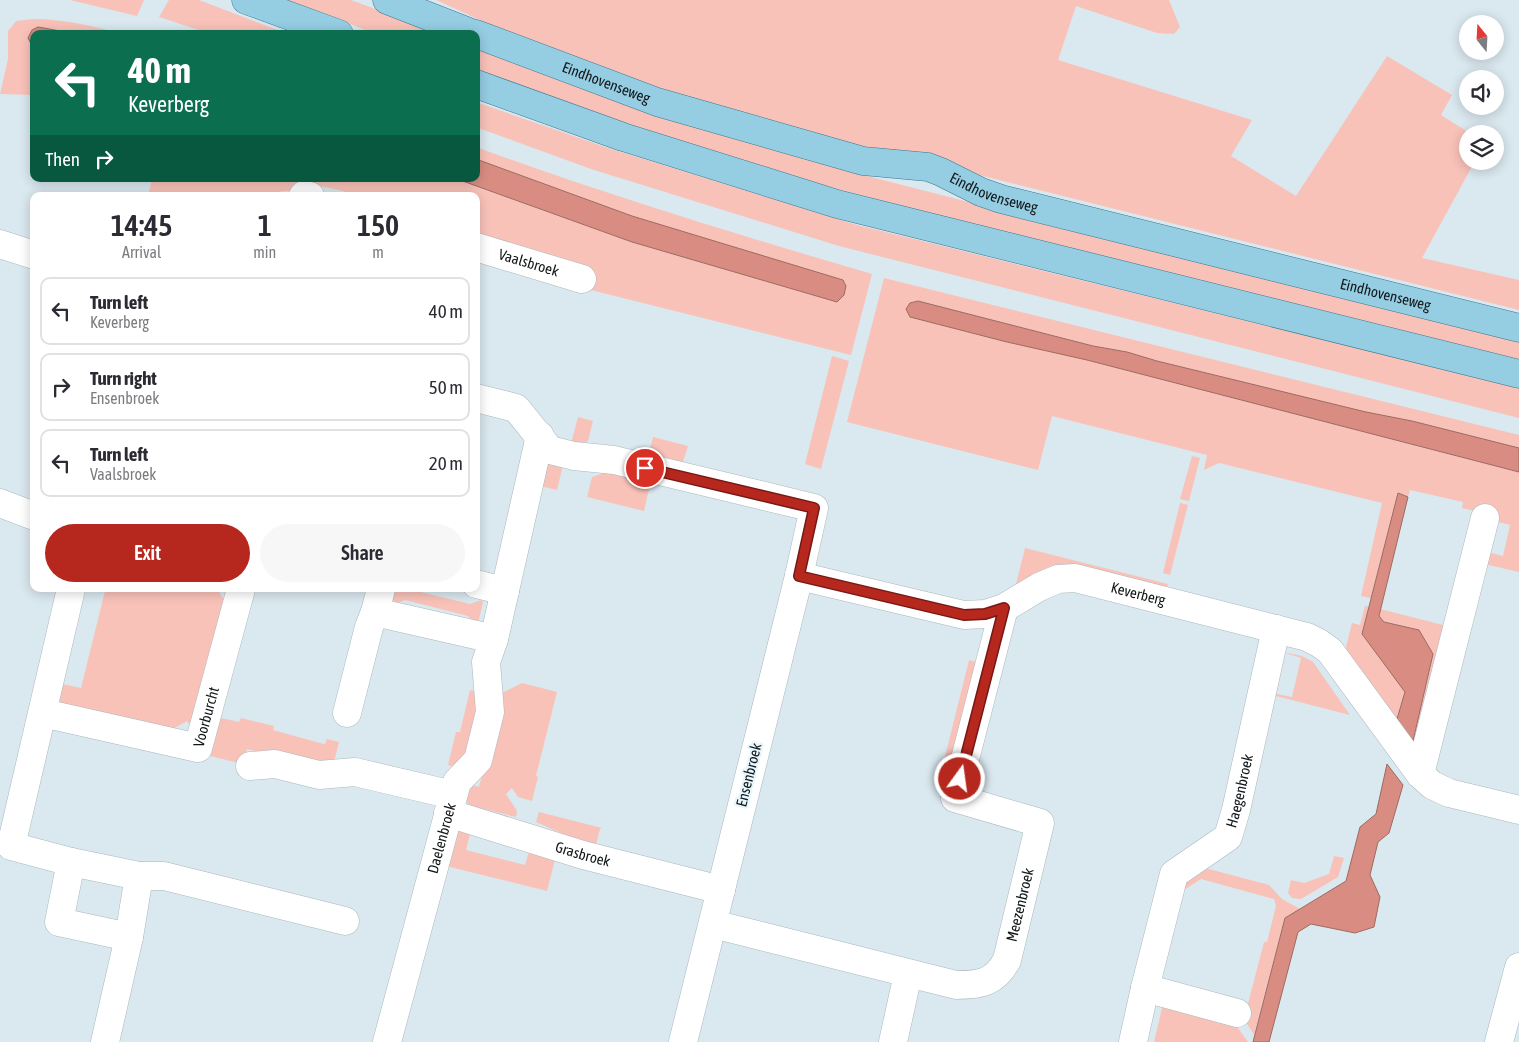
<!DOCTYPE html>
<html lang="en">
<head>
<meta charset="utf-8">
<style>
	:root { --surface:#fff; --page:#f7f7f7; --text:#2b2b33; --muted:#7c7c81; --line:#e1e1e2; --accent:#b6271e }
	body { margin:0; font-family:"Asap Condensed",sans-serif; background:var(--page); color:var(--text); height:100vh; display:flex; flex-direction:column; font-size:19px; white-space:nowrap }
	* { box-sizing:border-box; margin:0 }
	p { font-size:16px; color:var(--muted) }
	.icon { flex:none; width:28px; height:28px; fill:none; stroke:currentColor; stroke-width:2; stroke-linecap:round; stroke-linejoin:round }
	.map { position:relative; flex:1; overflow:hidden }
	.side { position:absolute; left:30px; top:192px; width:450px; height:400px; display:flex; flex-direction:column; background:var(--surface); border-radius:10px; box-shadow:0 2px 12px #0003 }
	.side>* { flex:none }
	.hud { position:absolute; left:30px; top:30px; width:450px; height:152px; border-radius:10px; box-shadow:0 2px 12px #0003; background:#0b6e4f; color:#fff; overflow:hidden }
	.needle { width:32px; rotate:342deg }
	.controls { position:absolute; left:1459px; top:15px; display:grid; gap:10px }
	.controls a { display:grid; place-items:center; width:45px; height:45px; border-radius:50%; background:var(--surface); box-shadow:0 2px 12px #0003; font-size:25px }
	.pin { position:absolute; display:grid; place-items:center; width:42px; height:42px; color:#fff; margin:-21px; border:2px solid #fff; border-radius:50%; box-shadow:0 1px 5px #0007 }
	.me { position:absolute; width:55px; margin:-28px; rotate:14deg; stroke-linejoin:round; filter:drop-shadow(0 0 4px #0008) }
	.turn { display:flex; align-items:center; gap:18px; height:105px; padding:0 15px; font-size:22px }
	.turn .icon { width:65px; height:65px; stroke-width:2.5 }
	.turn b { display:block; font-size:35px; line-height:42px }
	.then { display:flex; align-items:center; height:48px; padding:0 15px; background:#0003; gap:10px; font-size:19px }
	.eta { display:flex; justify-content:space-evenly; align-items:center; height:85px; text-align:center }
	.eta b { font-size:30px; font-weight:600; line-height:35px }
	.primary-button { display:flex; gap:10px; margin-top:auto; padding:10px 15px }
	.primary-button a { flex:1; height:58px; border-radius:30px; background:var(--accent); color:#fff; font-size:20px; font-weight:600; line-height:58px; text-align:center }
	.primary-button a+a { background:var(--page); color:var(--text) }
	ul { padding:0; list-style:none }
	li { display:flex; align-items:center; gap:15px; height:68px; margin:0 10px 8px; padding:0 5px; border:2px solid var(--line); border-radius:10px }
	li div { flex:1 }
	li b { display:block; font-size:19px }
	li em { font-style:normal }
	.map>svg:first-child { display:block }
	.green { fill:#f9c2b9 }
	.water { fill:#d98d82; stroke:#9d6a62 }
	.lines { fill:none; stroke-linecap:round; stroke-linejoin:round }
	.minor-casing { stroke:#aab8be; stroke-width:29 }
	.major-casing { stroke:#397790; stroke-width:29 }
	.minor { stroke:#fff; stroke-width:28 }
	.major { stroke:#95cde3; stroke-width:28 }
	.route-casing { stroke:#761914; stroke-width:12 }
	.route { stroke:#b6271e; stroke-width:9 }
	.labels { text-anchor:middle; stroke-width:4.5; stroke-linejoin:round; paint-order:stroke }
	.street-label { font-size:15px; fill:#121719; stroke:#e7f6fd }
</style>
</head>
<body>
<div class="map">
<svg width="1519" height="1042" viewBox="0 0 1519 1042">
	<rect width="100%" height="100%" fill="#dae8ef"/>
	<!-- green -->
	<g class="green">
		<polygon points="70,0 144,0 137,16"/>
		<polygon points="169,0 199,0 288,34 211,34 159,17"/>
		<polygon points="274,0 351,0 443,34 375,34 341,20"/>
		<polygon points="436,0 1169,0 1180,27 1174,34 1157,33 1076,6 1058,60 1252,120 1231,156 1296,196 1387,56 1452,95 1441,115 1471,134 1468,134 1468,161 1475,161 1422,258 1519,280 1519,310 859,145 759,124 687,105 513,35"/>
		<path d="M34,19c30,0 59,7 88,15h-45l-39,-7 -6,3 -1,14 3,1v50l-34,-1 8,-35v-28l8,-10z"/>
		<polygon points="476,46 645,108 840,169 1097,235 1519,340 1519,360 1003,232 772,172 659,136 476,72"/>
		<polygon points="476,102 611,149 857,225 1519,388 1519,418 839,246 591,169 476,127"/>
		<path d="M476,147c131,48 263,88 396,127l-21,81 -268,-67 -107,-52v-40h-117l-20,-6 -34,-7 -10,8h-12l-22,5h-113l4,-17h305l175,63 205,60 7,-8 -368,-135z"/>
		<polygon points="884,278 1519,435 1519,448 1412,421 1366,412 1157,361 1127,352 1093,346 918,301 910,303 1007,342 1087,360 1519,472 1519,572 1480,563 1483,551 1503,556 1510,525 1490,520 1491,515 1462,508 1463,502 1410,490 1408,497 1398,494 1371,598 1361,596 1382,503 1219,463 1204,470 1207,455 1052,416 1038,470 847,422"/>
		<polygon points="832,356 849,361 821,469 805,464"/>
		<polygon points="578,417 593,421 588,441 576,448 570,447"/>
		<polygon points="653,437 688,446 682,465 648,457"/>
		<polygon points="1192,456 1200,458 1189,501 1180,499"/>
		<polygon points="542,461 564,461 557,490 540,486"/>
		<polygon points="610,471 651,481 644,511 587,497 592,477"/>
		<polygon points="1180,503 1188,505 1170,575 1163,573"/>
		<polygon points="1025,548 1168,584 1166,589 1015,588"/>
		<polygon points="96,589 217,589 227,605 199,719 189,724 187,721 169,731 57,709 62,684 81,688 105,591"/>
		<polygon points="391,589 408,589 470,604 481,600 483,602 478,624 475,624 468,616 405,600 396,604 391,597"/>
		<polygon points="1365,606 1369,607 1362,634 1405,692 1397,719 1345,651 1352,623 1360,625"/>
		<polygon points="1380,609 1451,627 1424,740 1413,741 1433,654 1418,630 1384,622 1379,616"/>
		<polygon points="1283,652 1302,656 1313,662 1350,715 1272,695 1272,693 1292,697 1301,658"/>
		<polygon points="969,660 981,663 954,772 943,778 940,777"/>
		<polygon points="522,683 557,692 536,776 538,777 532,801 518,797 512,788 506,794 517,811 516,817 469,805 461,793 473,785 479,787 503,695 502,693"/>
		<polygon points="470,690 474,691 483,707 470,757 455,767 448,765 456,732 460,732"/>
		<polygon points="216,717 239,722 241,718 274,726 273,730 320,743 325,744 327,739 339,742 334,762 321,768 247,749 243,764 206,755"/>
		<polygon points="539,812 602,828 600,829 595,848 536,822"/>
		<polygon points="463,828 471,830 466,850 525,865 531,845 556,856 547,891 446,866 453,834"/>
		<polygon points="1334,856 1344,858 1338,877 1301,899 1292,898 1288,893 1291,880 1304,883 1329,874"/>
		<polygon points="1205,868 1269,885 1282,899 1300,909 1285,918 1254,1035 1244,1019 1264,942 1267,942 1276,906 1274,899 1201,879 1181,892 1184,882"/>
		<polygon points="1163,1004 1233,1021 1248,1042 1154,1042"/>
	</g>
	<!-- water -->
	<g class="water">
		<polygon points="38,27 77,34 34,34 34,45 31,44 28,38 32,30"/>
		<polygon points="476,159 632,216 843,280 846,286 844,295 837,302 632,242 457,179 476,179"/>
		<polygon points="918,301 1093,346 1127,352 1157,361 1366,412 1412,421 1519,448 1519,472 1087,360 1007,342 910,317 906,309 910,303"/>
		<polygon points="1398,493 1408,497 1379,616 1384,622 1419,630 1433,654 1413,741 1397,719 1405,692 1362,634"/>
		<polygon points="1387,764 1403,785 1389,833 1378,842 1370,875 1380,897 1374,927 1355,933 1311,924 1298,932 1269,1042 1253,1042 1285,918 1346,881 1360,827 1376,814"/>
	</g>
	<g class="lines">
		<!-- minor casing -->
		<g class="minor-casing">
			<g id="minor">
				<polyline points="303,196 304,195 310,196"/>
				<polyline points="0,244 34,255"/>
				<path id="s1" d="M476,247l106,32"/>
				<polyline points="476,398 516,408 550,450 574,456 614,460 814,508 799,576 683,1042"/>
				<polyline points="0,503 34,516"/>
				<path id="s2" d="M799,576l165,39 21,-1 19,-6 35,-21 19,-8 17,-1 232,59 12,6 11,8 90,123 12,11 17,8 70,17"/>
				<polyline points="476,584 505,591"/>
				<polyline points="71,589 11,846 71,862 139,876 129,937 105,1042"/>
				<polyline points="375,612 494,639"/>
				<path id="s3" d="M43,713l155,35 43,-159"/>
				<polyline points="347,713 369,627 375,612 381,589"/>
				<polyline points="250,766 275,764 319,775 355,772 453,795"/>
				<polyline points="1420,774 1485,518"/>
				<path id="s4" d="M448,813l135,42 138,35"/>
				<polyline points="71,862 59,922 129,937"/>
				<polyline points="139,876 164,876 345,921"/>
				<path id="s5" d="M713,924l243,61c24,0 39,-2 51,-25l33,-137 -85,-25 49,-190"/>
				<polyline points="1145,988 1237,1013"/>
				<path id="s6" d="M387,1042l70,-260 21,-22 12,-48 -4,-50 8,-23 46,-203"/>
				<polyline points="893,1042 908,974"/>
				<path id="s7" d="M1133,1042l12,-54 29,-114 54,-37 8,-27 40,-181"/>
				<polyline points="1499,1042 1519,967"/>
			</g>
		</g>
		<!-- major casing -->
		<g class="major-casing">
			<g id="major">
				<polyline points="246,0 339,34"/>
				<polyline points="387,0 474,34"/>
				<path id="s8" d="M476,34l181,68 206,59 65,6 13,5 40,20 20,7 518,129"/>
				<polyline points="476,84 623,137 837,204 1519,374"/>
			</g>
		</g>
		<!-- minor -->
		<use href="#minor" class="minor"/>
		<!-- major -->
		<use href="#major" class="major"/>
	</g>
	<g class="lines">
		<!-- route casing -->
		<g class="route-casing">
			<polyline id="route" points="645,468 814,508 799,576 964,615 985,614 1004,608 960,779"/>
		</g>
		<!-- route -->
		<use href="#route" class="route"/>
	</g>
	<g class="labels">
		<!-- street labels -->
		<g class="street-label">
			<text dy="5" stroke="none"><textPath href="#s8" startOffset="139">Eindhovenseweg</textPath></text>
			<text dy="5" stroke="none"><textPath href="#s8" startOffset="544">Eindhovenseweg</textPath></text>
			<text dy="5" stroke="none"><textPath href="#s1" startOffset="55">Vaalsbroek</textPath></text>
			<text dy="5" stroke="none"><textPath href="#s8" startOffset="949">Eindhovenseweg</textPath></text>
			<text dy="5" stroke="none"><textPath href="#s2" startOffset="354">Keverberg</textPath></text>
			<text dy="5" stroke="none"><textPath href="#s3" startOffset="191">Voorburcht</textPath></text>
			<text transform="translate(749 775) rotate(-76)" y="5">Ensenbroek</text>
			<text dy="5" stroke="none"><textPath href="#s7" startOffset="286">Haegenbroek</textPath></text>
			<text dy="5" stroke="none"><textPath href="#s6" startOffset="211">Daelenbroek</textPath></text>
			<text dy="5" stroke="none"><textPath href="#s4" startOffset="141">Grasbroek</textPath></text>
			<text dy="5" stroke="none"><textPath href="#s5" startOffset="368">Meezenbroek</textPath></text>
		</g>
	</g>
</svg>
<div class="controls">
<a><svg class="needle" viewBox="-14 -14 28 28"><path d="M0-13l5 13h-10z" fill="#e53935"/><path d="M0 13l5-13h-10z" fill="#7c7c81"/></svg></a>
<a><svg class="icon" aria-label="sound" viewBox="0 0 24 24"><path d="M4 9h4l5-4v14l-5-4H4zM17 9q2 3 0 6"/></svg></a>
<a><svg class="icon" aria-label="layers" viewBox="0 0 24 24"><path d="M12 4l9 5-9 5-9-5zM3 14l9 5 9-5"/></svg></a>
</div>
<div class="pin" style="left:645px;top:468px;background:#d93025"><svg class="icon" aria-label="arrive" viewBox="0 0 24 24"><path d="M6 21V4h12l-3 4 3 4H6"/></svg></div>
<svg class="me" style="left:960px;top:779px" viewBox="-20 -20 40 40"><circle r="17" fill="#b6271e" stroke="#fff" stroke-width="3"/><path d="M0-11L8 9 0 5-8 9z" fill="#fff"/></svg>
<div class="hud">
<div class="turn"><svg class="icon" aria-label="left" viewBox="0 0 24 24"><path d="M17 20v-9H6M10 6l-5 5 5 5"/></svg><div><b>40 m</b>Keverberg</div></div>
<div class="then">Then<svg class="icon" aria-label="right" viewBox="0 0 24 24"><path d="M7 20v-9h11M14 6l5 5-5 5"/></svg></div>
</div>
<section class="side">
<div class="eta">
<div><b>14:45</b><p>Arrival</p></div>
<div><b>1</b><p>min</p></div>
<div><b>150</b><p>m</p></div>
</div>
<ul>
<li><svg class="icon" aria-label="left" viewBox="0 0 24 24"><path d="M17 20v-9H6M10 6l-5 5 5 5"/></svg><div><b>Turn left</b><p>Keverberg</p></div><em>40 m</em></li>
<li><svg class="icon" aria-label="right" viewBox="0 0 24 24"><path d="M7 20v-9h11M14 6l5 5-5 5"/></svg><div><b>Turn right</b><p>Ensenbroek</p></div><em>50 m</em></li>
<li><svg class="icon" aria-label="left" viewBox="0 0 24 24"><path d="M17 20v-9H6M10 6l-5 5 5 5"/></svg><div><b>Turn left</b><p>Vaalsbroek</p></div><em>20 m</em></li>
</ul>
<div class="primary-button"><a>Exit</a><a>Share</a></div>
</section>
</div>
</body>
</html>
